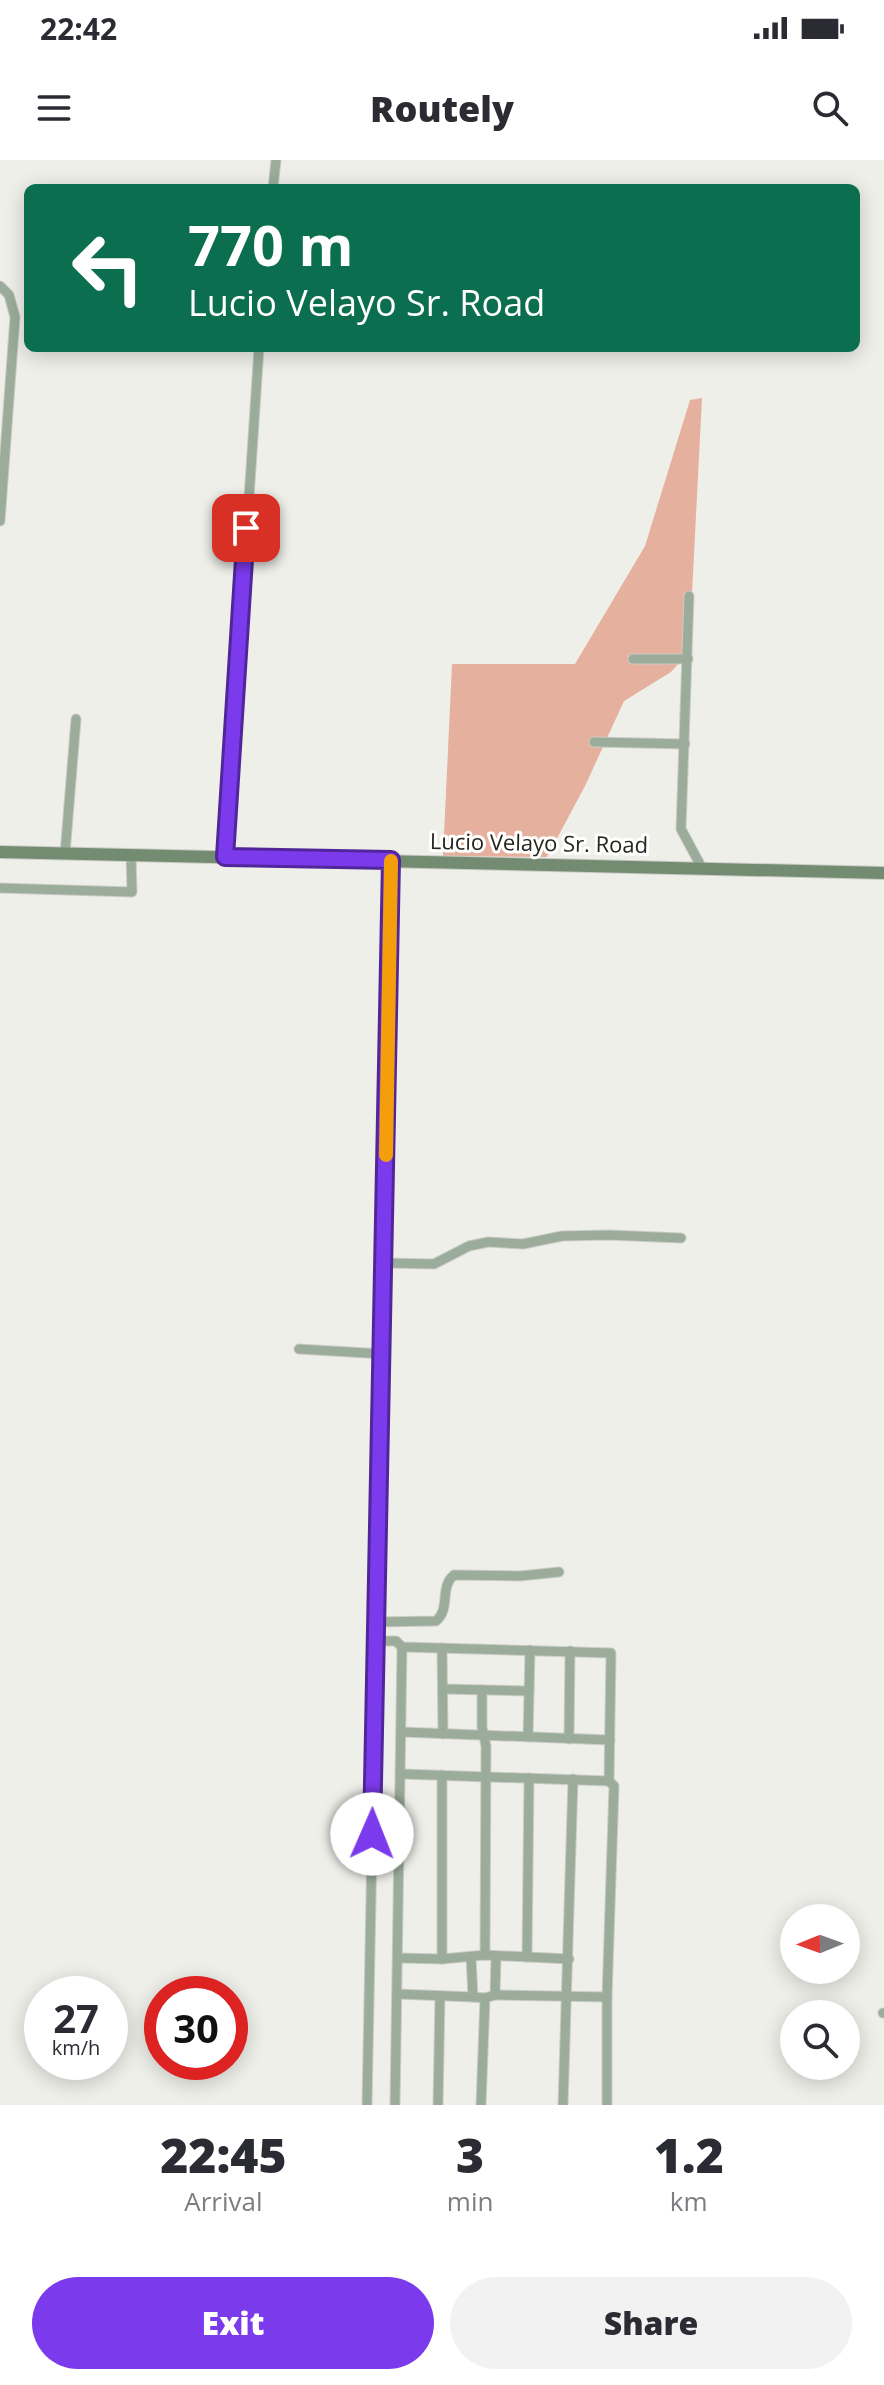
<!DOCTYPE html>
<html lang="en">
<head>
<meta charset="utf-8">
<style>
	:root { --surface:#fff; --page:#f2f2f3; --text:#2b2b33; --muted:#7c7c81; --accent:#7c3aed }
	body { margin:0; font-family:"Open Sans",sans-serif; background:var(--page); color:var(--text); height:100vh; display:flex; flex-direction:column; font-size:30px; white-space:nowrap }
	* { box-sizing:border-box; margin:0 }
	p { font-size:26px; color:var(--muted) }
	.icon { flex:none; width:44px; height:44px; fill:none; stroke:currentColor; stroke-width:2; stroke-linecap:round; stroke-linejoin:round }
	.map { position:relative; height:1945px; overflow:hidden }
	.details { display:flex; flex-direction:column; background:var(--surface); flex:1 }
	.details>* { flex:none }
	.hud { position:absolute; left:24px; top:24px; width:836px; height:168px; border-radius:12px; box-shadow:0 4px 20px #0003; background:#0b6e4f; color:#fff; overflow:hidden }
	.needle { width:52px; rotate:269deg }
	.controls { position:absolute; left:780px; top:1744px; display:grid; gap:16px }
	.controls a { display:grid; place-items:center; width:80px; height:80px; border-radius:50%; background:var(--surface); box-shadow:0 4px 20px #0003; font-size:40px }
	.speed { position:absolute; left:24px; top:1816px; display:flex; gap:16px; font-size:40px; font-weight:700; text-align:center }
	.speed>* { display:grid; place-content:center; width:104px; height:104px; border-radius:50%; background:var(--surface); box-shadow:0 4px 20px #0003; line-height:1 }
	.speed small { font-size:20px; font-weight:400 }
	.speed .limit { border:12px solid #d22; background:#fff; color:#111 }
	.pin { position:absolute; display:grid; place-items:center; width:68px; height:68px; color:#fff; margin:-34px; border-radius:16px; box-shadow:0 4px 12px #0006 }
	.me { position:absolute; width:88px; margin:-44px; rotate:1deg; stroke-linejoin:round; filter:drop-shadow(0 0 6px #0008) }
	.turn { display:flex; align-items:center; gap:28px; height:168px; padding:0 32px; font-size:36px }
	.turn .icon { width:104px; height:104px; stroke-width:2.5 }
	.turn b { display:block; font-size:56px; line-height:68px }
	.eta { display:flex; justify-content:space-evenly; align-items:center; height:136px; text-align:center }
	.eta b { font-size:48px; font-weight:800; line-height:56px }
	.primary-button { display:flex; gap:16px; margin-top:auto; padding:16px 32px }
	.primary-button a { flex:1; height:92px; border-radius:48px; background:var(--accent); color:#fff; font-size:32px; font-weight:800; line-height:92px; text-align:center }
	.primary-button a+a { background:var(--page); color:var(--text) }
	.status { display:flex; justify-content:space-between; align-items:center; height:56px; padding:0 40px; background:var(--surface); direction:ltr }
	.status svg { height:22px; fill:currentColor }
	header { display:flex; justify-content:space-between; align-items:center; height:104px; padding:0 32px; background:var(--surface); font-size:36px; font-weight:800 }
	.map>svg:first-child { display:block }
	.forest { fill:#e6b09e }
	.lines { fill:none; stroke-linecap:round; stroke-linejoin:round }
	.street-casing { stroke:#cacbc5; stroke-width:11 }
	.secondary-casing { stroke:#cacbc5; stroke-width:14 }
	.street { stroke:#9bac9a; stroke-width:9 }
	.secondary { stroke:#738b71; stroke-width:12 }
	.route-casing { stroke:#51269a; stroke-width:20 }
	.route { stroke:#7c3aed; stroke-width:14 }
	.slow { stroke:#f59e0b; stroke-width:14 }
	.labels { text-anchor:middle; stroke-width:6; stroke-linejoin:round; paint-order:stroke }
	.street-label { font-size:22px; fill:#252523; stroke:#fffffe }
</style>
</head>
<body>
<div class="status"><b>22:42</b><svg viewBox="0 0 49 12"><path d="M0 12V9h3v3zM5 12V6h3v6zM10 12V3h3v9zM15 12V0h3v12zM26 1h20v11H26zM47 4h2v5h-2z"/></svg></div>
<header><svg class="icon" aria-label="menu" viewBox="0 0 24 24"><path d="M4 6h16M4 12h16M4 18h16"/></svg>Routely<svg class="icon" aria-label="search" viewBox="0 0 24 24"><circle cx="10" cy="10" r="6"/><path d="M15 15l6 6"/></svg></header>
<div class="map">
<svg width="884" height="1945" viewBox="0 0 884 1945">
	<rect width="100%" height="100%" fill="#eeefe9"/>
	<!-- forest -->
	<polygon class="forest" points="702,238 689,492 671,512 624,541 585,626 547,697 443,696 452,504 575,504 645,386 690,240"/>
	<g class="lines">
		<!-- street casing -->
		<g class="street-casing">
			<g id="street">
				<polyline points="273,28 276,0"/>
				<polyline points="0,126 9,135 15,157 0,361"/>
				<polyline points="689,436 681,669 702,708"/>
				<polyline points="633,499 688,499"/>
				<polyline points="594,582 685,584"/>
				<polyline points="65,694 76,559"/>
				<polyline points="225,697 259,188"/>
				<polyline points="0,728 132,732 131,695"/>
				<polyline points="385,1103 434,1104 469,1086 488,1082 523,1084 562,1076 609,1075 681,1078"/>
				<polyline points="299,1189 383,1194"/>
				<path d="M376,1462l60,-1c15,-12 3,-34 18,-46l66,1 39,-4"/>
				<polyline points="384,1481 396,1481 402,1487 611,1493 609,1621 614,1626 607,1837 495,1835"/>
				<polyline points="442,1488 443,1574"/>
				<polyline points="443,1529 529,1531"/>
				<polyline points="482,1530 482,1567 486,1586 485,1795"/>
				<polyline points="402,1572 610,1580"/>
				<polyline points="528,1577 530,1490"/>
				<polyline points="569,1579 570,1491"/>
				<polyline points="402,1614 609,1621"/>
				<polyline points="471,1797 473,1837 485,1838 495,1835 496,1797"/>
				<polyline points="527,1797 529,1618"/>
				<polyline points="399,1798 442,1799 485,1795 569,1799"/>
				<polyline points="442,1799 442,1615"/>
				<polyline points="397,1834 473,1837"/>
				<polyline points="883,1853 884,1853"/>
				<polyline points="367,1945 391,700"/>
				<polyline points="395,1945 402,1487"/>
				<polyline points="438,1945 440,1836"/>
				<polyline points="481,1945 485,1838"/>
				<polyline points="563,1945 573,1619"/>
				<polyline points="607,1945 607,1837"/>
			</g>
		</g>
		<!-- secondary casing -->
		<g class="secondary-casing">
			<polyline id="secondary" points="0,692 884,713"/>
		</g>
		<!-- street -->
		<use href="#street" class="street"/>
		<!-- secondary -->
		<use href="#secondary" class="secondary"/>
	</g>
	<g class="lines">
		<!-- route casing -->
		<g class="route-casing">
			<polyline id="route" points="246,368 225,697 391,700 372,1674"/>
		</g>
		<!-- route -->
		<use href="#route" class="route"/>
		<!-- slow -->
		<polyline class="slow" points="386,995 391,701"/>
	</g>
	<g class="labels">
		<!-- street labels -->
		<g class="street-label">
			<text transform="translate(539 683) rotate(1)" y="8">Lucio Velayo Sr. Road</text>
		</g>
	</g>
</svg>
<div class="controls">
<a><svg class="needle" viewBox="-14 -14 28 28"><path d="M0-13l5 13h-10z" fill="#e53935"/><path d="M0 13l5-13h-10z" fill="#7c7c81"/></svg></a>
<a><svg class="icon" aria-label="search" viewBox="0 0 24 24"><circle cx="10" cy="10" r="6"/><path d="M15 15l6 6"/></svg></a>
</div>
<div class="speed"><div>27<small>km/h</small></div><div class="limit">30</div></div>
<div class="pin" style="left:246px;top:368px;background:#d93025"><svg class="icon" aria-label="arrive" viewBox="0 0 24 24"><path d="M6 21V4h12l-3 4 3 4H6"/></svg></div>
<svg class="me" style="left:372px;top:1674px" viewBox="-20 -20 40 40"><circle r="19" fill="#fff"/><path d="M0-13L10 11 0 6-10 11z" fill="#7c3aed"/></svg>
<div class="hud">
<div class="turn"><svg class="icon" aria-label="left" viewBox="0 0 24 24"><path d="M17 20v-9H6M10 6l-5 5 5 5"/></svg><div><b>770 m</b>Lucio Velayo Sr. Road</div></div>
</div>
</div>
<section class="details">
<div class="eta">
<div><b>22:45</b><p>Arrival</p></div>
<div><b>3</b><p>min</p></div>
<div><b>1.2</b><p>km</p></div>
</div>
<div class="primary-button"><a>Exit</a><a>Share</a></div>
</section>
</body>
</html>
